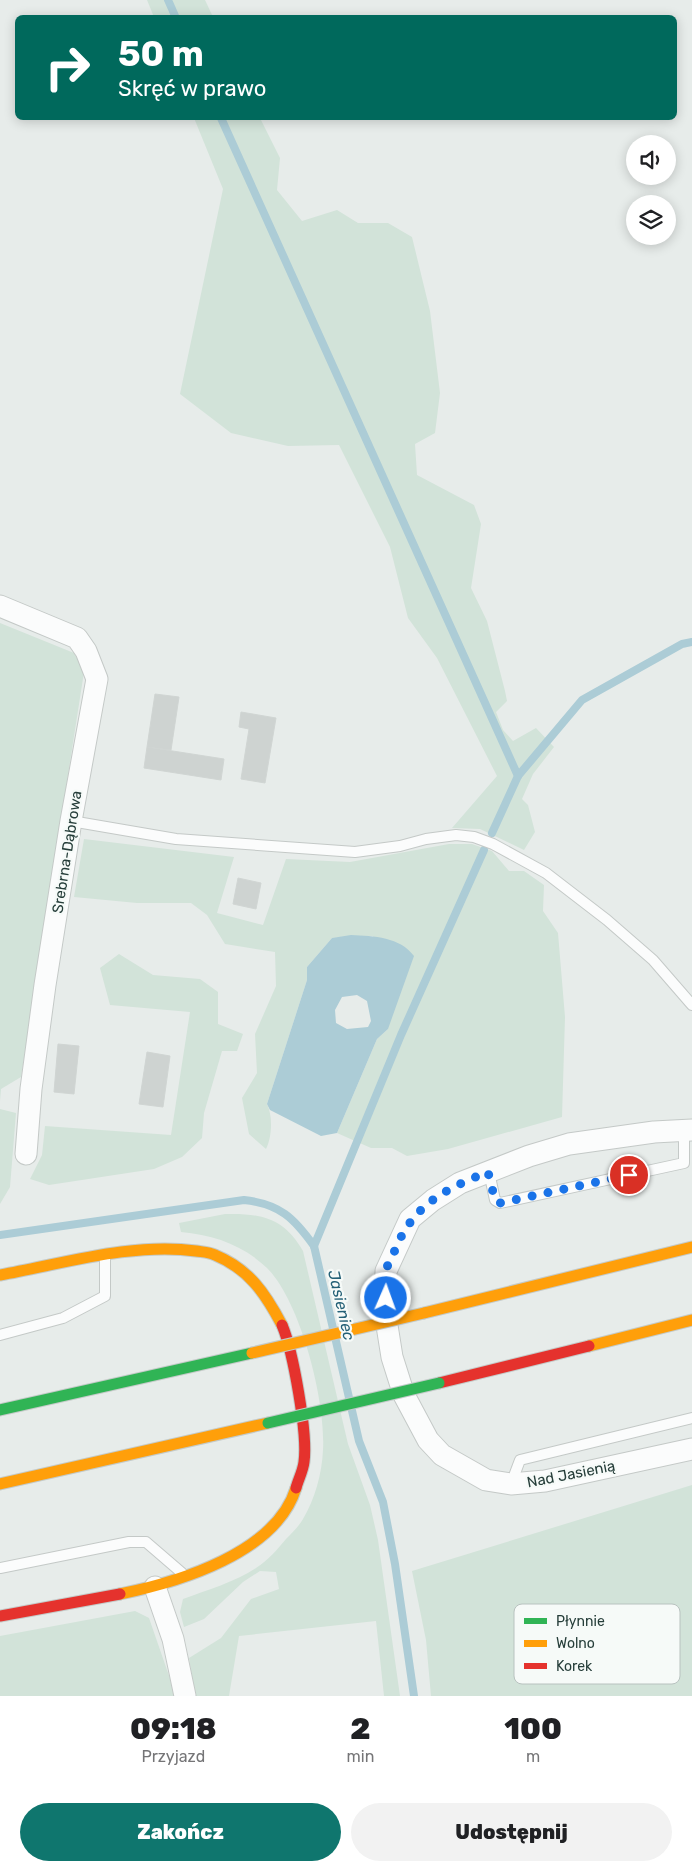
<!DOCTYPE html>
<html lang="pl">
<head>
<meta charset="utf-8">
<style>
	:root { --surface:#fff; --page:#f2f2f2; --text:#202124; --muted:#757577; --accent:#0f766e }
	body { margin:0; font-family:Rubik,sans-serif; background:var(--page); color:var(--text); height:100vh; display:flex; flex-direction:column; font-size:19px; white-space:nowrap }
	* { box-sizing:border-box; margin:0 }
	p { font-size:16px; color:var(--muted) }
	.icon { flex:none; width:28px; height:28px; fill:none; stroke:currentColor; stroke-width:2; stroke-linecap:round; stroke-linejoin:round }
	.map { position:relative; height:1696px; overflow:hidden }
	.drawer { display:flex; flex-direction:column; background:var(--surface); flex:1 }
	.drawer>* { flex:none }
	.banner { position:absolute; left:15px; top:15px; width:662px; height:105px; border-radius:8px; box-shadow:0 2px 12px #0003; background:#00695c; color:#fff; overflow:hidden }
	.controls { position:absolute; left:626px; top:135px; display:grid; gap:10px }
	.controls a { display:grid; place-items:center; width:50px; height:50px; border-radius:50%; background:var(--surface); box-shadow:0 2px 12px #0003; font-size:25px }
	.pin { position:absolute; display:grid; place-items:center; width:42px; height:42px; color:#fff; margin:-21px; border:2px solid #fff; border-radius:50%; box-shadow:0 1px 5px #0007 }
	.me { position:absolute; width:55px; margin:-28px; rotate:2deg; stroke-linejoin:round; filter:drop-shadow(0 0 4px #0008) }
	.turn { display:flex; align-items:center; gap:18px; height:105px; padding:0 20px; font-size:22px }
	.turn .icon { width:65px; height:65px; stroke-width:2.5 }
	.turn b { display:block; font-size:35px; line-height:42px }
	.eta { display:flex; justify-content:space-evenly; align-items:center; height:85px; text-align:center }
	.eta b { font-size:30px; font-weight:800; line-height:35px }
	.button { display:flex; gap:10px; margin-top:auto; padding:10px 20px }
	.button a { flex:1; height:58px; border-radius:30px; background:var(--accent); color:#fff; font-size:20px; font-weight:800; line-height:58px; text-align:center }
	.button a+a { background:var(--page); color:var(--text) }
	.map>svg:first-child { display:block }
	.green { fill:#d2e3d9 }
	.water { fill:#acccd6; fill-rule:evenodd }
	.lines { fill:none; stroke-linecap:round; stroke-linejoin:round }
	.stream { stroke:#acccd6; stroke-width:8 }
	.building { fill:#ced3d1; stroke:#d0d5d3 }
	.lane-casing { stroke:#c4c9c7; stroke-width:12 }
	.street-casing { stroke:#c4c9c7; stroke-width:23 }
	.fast-casing { stroke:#c4cac8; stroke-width:13 }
	.slow-casing { stroke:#c4cac8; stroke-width:13 }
	.jam-casing { stroke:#c4cac8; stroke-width:13 }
	.lane { stroke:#fbfcfc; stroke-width:10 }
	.street { stroke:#fbfcfc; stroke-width:21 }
	.fast { stroke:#30b455; stroke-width:11 }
	.slow { stroke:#ff9f0a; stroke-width:11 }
	.jam { stroke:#e5322d; stroke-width:11 }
	.fast-bridge-casing { stroke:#c3cac9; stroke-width:13; stroke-linecap:butt }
	.slow-bridge-casing { stroke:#c3cac9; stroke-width:13; stroke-linecap:butt }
	.fast-bridge { stroke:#30b455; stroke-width:11 }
	.slow-bridge { stroke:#ff9f0a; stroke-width:11 }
	.route { stroke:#1a73e8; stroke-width:9; stroke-dasharray:0 16.2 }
	.labels { text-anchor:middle; stroke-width:4.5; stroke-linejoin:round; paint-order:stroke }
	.street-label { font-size:15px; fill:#263e3a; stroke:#f6faf8 }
	.water-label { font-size:16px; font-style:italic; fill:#246076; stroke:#f6faf8 }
	.key { fill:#f6faf8; stroke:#b8c2bf; stroke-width:1 }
	.key-label { font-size:14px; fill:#263e3a }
</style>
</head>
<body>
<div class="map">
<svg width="692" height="1696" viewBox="0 0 692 1696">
	<rect width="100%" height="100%" fill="#e7ecea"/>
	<!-- green -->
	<g class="green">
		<polygon points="147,0 205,0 213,17 154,17"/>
		<polygon points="194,118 260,118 280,158 277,190 302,221 337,210 358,223 388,223 412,237 430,311 440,393 435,433 415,444 417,475 474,505 481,524 471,588 487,621 505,691 507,701 496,712 503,730 513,741 536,728 554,747 533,774 522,799 528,805 535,832 524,850 480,829 452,828 497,776 437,658 408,618 390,547 339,445 288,446 231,433 180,394 223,189"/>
		<polygon points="0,623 74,653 84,672 21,1077 1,1089 0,1101"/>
		<path d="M84,839l150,18 -17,56 46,12 23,-66 64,3 99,-18h23l20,7 17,20h15l20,14 -1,26 15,22 7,84 -3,100 -114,32 -41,7 -15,-8h-21l-34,-15 40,-94 11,-10 -15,-93 -41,2 -25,29v13l-40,124c6,12 5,33 -1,45l-17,-15 -7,-36 15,-25 -2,-39 21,-48 -1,-34 -50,-8 -18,-29 -16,-12h-54l-63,-6z"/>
		<polygon points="119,954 153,975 200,979 218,992 218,1024 243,1034 237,1051 222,1051 204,1113 202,1138 182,1157 154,1169 49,1185 30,1179 42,1155 45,1126 171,1135 190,1012 110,1005 100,968"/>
		<polygon points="0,1109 16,1113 10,1187 0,1204"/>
		<path d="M225,1214c36,-1 59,4 78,37l45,193 22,61 8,35 22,156h-16l-8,-75 -137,15 -10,60h-34l-6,-38 32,-20 30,-39 28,-10 -3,-17 -16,-1 -17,11 -39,37 -20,8 -4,-15 3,-13c24,-9 52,-17 73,-31 12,-8 21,-18 30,-29 6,-6 13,-13 17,-20 12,-20 19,-46 20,-69 3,-48 -22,-148 -56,-182 -24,-23 -53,-33 -86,-36l-2,-9z"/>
		<polygon points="692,1485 692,1696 431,1696 426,1640 412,1571"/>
		<polygon points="135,1611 149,1618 176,1696 0,1696 0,1636"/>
	</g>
	<!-- water -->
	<path class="water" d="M351,935c23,1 49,2 63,21l-26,73 -11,10 -40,94 -16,3 -51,-26 -3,-6 40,-124v-13l25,-29zM357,995l10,6 4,20 -3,6 -21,2 -11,-6 -1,-13 7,-13z"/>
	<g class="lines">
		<!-- stream -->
		<g class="stream">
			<polyline points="168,0 176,18"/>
			<polyline points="221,118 518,776"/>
			<polyline points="492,833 518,776 582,700 682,644 692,642"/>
			<path d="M0,1235l244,-35c36,4 50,18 70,46l45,195 24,61 12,62 19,132"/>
			<polyline points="314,1246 401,1035 484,850"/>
		</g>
	</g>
	<!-- building -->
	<g class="building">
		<polygon points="155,694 179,697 171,750 147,747"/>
		<polygon points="241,712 276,718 265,783 241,779 249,729 239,727"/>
		<polygon points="147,747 224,759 221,780 144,768"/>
		<polygon points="238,878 261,883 256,909 233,904"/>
		<polygon points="58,1044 79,1046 74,1094 54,1092"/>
		<polygon points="147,1052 170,1056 163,1107 139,1104"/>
	</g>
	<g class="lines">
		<!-- lane casing -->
		<g class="lane-casing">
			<g id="lane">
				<polyline points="71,821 176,839 355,852 400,846 426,839 456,835 474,837 493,844 546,873 607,920 653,960 692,1005"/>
				<polyline points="489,1172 495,1200 500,1203 684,1163 684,1131"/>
				<polyline points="0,1335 63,1318 105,1296 105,1258"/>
				<polyline points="511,1484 520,1460 692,1418"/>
				<polyline points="0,1568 129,1542 146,1542 182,1573"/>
			</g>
		</g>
		<!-- street casing -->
		<g class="street-casing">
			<g id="street">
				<polyline points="0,606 77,638 86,651 97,679 71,821 45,985 31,1089 26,1154"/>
				<polyline points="692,1130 654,1132 569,1144 529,1156 460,1183 433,1200 410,1219 386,1271 385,1313 392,1357 404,1395 428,1440 442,1455 486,1480 511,1484 545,1481 692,1449"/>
				<polyline points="155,1587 173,1639 185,1696"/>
			</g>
		</g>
		<!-- fast casing -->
		<g class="fast-casing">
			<polyline id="fast" points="0,1410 252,1353"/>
		</g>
		<!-- slow casing -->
		<g class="slow-casing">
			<g id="slow">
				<path d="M0,1275c62,-11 133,-33 196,-24 6,1 13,1 19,4 34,14 50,38 67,70"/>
				<polyline points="424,1313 692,1247"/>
				<polyline points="589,1346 692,1320"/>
				<polyline points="0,1484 268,1423"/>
				<path d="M120,1594c59,-12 156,-41 176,-106"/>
			</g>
		</g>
		<!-- jam casing -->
		<g class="jam-casing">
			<g id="jam">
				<path d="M282,1325c11,26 26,109 22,137 -1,9 -6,18 -8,26"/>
				<polyline points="439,1383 589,1346"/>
				<polyline points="0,1616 120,1594"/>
			</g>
		</g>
		<!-- lane -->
		<use href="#lane" class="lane"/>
		<!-- street -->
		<use href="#street" class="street"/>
		<!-- fast -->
		<use href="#fast" class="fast"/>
		<!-- slow -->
		<use href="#slow" class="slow"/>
		<!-- jam -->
		<use href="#jam" class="jam"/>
		<!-- fast-bridge casing -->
		<g class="fast-bridge-casing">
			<polyline id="fast-bridge" points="268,1423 439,1383"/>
		</g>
		<!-- slow-bridge casing -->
		<g class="slow-bridge-casing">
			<polyline id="slow-bridge" points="252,1353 424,1313"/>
		</g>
		<!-- fast-bridge -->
		<use href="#fast-bridge" class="fast-bridge"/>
		<!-- slow-bridge -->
		<use href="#slow-bridge" class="slow-bridge"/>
	</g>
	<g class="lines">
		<!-- route -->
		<path class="route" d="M386,1298c0,-8 -1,-18 0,-26 1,-8 6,-15 9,-22 18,-45 50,-61 93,-78l7,28 5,3 129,-28"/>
	</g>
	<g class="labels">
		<!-- street labels -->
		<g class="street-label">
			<text transform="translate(67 852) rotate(-81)" y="5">Srebrna-Dąbrowa</text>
			<text transform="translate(571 1474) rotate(-11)" y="5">Nad Jasienią</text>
		</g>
		<!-- water labels -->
		<g class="water-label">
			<text transform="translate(342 1305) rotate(77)" y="6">Jasieniec</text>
		</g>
	</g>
	<!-- legend -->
	<rect x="514" y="1604" width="166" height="80" rx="8" class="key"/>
	<rect x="524" y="1618" width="23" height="6" fill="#30b455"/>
	<rect x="524" y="1640" width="23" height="7" fill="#ff9f0a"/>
	<rect x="524" y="1663" width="23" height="6" fill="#e5322d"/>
	<g class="key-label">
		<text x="556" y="1626">Płynnie</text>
		<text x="556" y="1648">Wolno</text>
		<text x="556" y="1671">Korek</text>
	</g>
</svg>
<div class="controls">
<a><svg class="icon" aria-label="sound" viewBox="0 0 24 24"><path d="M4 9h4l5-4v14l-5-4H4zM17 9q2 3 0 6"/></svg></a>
<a><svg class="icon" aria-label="layers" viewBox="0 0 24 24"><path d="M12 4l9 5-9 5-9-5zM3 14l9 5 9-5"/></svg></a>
</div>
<div class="pin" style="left:629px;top:1175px;background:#d93025"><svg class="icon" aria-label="arrive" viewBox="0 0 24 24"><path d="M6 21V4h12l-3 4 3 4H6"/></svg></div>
<svg class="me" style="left:386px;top:1298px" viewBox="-20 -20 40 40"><circle r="17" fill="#1a73e8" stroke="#fff" stroke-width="3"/><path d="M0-11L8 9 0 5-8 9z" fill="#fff"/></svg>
<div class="banner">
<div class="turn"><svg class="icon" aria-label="right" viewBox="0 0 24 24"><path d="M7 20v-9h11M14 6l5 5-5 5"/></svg><div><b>50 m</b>Skręć w prawo</div></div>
</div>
</div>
<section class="drawer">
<div class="eta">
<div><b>09:18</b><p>Przyjazd</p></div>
<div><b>2</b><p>min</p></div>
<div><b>100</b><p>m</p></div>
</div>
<div class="button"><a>Zakończ</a><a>Udostępnij</a></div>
</section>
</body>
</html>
